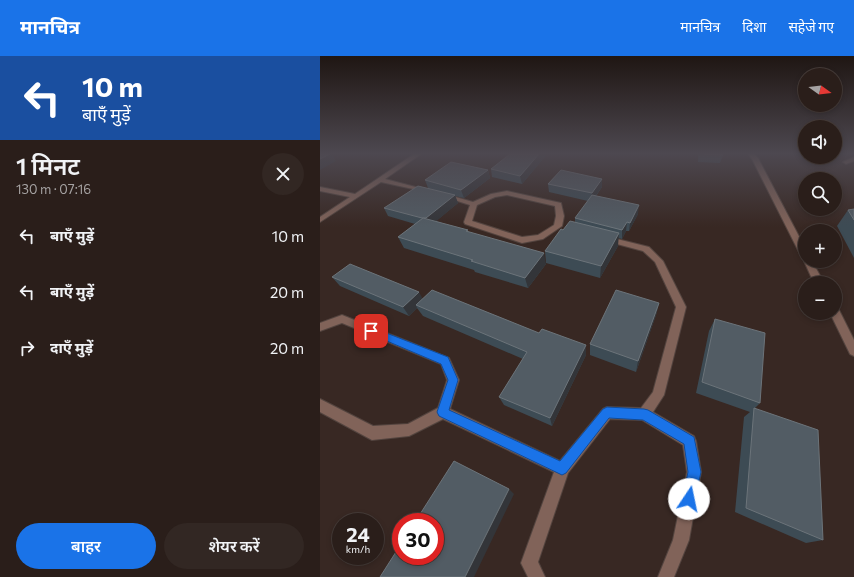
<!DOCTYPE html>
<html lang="hi">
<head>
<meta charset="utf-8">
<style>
	:root { --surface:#2a1e1a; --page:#322723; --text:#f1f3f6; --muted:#a5a2a2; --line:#463c39; --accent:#1a73e8 }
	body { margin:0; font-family:Commissioner,"Noto Sans Devanagari",sans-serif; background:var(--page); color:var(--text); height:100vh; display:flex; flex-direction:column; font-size:15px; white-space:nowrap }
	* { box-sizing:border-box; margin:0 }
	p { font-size:13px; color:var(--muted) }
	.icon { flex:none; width:22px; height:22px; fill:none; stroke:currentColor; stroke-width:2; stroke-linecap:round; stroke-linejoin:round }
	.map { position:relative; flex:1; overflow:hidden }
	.details { display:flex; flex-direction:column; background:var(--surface); width:320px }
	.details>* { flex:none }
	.top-card { background:#1a4fa0; color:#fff; overflow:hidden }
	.needle { width:26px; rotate:105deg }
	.fabs { position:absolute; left:478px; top:12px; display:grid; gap:8px }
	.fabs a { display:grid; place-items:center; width:44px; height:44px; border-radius:50%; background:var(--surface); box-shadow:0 2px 6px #0003,0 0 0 1px var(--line); font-size:20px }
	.speed { position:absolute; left:12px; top:457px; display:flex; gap:8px; font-size:20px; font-weight:700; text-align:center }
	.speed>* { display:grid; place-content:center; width:52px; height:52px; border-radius:50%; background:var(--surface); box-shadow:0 2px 6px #0003,0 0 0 1px var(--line); line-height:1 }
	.speed small { font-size:10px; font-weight:400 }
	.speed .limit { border:6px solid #d22; background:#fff; color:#111 }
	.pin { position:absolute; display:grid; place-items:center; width:34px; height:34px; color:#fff; margin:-17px; border-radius:8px; box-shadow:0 2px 6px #0006 }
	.me { position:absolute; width:44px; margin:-22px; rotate:11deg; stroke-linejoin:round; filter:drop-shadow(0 0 3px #0008) }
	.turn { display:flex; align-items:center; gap:14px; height:84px; padding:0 16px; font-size:18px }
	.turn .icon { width:52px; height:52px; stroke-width:2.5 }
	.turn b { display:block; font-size:28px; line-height:34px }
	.round { display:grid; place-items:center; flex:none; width:42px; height:42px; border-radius:21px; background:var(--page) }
	.headline { display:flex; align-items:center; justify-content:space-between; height:68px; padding:0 16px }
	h1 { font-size:24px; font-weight:600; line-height:30px }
	.action { display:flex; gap:8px; margin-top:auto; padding:8px 16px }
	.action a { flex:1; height:46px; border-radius:24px; background:var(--accent); color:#fff; font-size:16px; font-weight:600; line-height:46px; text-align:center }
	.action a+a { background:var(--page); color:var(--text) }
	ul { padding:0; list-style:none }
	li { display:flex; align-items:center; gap:12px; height:56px; padding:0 16px }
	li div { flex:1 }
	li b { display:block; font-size:15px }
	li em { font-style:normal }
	header { display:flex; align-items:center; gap:24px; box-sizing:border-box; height:56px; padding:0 20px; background:var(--accent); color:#fff }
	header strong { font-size:19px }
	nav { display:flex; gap:22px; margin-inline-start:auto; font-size:14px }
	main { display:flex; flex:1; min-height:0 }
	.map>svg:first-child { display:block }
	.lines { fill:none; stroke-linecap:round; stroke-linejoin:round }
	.minor-casing { stroke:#53443f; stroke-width:2 }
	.tertiary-casing { stroke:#53443f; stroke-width:2 }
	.minor { fill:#816359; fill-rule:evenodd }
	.tertiary { fill:#816359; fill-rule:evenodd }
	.wall { fill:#3d4b54 }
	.shaded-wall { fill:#333539 }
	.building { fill:#525c64; stroke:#6c747a }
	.route { fill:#1a73e8; stroke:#114b97 }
</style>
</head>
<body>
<header>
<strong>मानचित्र</strong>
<nav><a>मानचित्र</a><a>दिशा</a><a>सहेजे गए</a></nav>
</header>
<main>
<section class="details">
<div class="top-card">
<div class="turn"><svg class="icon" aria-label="left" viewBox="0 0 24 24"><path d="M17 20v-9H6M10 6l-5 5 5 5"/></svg><div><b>10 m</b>बाएँ मुड़ें</div></div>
</div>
<div class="headline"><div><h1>1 मिनट</h1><p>130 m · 07:16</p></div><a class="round"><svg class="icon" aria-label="close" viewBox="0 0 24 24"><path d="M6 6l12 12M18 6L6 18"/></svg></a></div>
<ul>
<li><svg class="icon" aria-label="left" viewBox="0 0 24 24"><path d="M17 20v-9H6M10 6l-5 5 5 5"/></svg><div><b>बाएँ मुड़ें</b></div><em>10 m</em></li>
<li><svg class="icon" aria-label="left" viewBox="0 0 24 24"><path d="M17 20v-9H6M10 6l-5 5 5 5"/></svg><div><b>बाएँ मुड़ें</b></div><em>20 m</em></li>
<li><svg class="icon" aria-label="right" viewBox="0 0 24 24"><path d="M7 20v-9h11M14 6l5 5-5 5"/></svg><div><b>दाएँ मुड़ें</b></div><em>20 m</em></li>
</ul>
<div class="action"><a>बाहर</a><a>शेयर करें</a></div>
</section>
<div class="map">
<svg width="534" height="521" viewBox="0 0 534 521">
	<rect width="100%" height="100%" fill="#382823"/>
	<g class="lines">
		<!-- minor casing -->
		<g class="minor-casing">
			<g id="minor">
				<polygon points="94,98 101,98 65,123 107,134 107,136 61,126 0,166 0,161 30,141 0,135 0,131 35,138"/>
				<polygon points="534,101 534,105 526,108 523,106"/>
				<path d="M187,135l54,12 3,13 -2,10 -19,13 -21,4 -57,-19 -1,-2 6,-17 -28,-9 3,-2 28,8 18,-8zM187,139l48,11 1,10 -2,9 -16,10 -16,2 -50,-16 5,-16 18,-8z"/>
				<polygon points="282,180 285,180 329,191 343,205 366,251 344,339 333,356 374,380 376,385 381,416 369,484 354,521 338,521 353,484 367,416 363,389 322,364 290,363 248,417 218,506 225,521 208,521 201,507 234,416 123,363 89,380 52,384 0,356 0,343 53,370 88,368 118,352 127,324 121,308 22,267 0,275 0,267 22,259 129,302 139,324 130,353 240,405 283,353 287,351 321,352 333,336 356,251 335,206 323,195 282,184"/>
			</g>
		</g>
		<!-- tertiary casing -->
		<g class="tertiary-casing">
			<g id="tertiary">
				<polygon points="428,98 434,98 438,102 485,192 485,203 481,200 432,103"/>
				<polygon points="485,203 485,205 492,205 504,227 494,227 484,205"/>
				<polygon points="515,253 519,254 534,284 534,300 530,298 510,257 515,257"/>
			</g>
		</g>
		<!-- minor -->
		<use href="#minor" class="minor"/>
		<!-- tertiary -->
		<use href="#tertiary" class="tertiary"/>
	</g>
	<!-- wall -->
	<g class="wall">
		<polygon points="190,98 227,98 202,128 172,121 171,113"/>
		<polygon points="378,98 403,98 403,99 400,107 378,106"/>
		<polygon points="168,114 170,122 144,142 135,140 138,147 116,165 148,176 226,208 208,232 155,216 154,214 84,192 78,181 95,168 68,160 64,152 108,132 105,124"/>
		<polygon points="282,123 282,131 276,140 318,158 309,175 306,175 302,183 298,182 298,190 280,222 226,207 225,195 243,174 255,166 255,162 268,145 229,136 228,128"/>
		<polygon points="534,153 534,202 517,170 528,154"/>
		<polygon points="12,221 103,243 266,299 232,370 184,349 179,341 203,303 103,260 97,252 89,260 20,230"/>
		<polygon points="339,247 336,259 316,316 270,299 270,288"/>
		<polygon points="395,263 440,347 435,352 503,484 486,487 415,456 424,361 430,356 376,337 389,275"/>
	</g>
	<!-- shaded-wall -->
	<g class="shaded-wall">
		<polygon points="10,98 12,98 16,105 0,114 0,103"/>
		<polygon points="219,98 227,98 202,128 200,120"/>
		<polygon points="168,114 170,122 144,142 141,134"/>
		<polygon points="282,123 282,131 271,146 272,137"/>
		<polygon points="135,139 138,147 108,172 104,163"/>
		<polygon points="319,149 318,158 309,175 310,167"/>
		<polygon points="307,166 306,175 302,183 302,174"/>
		<polygon points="299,177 298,190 280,222 281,210"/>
		<polygon points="224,197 226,208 208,232 205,222"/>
		<polygon points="99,236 104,245 96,249 97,252 89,260 83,251"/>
		<polygon points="339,247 336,259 316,316 318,305"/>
		<polygon points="266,289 266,299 232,370 230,362"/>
		<polygon points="189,433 194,438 154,521 145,521"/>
	</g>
	<!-- building -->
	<g class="building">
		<polygon points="0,98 10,98 0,103"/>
		<polygon points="190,98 219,98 200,120 171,113"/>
		<polygon points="384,98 403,98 403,99"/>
		<polygon points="131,106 168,114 141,134 105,124"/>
		<polygon points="241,114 282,123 272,137 228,128"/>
		<polygon points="98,130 135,139 106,162 102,162 64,152"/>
		<polygon points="272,139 319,149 310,167 307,166 302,174 255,162"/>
		<polygon points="534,153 534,164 528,154"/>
		<polygon points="103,162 148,174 146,175 224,197 205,222 151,205 153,204 78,181"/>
		<polygon points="250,165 299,177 281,210 225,195 241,173 243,174"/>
		<polygon points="30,208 99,236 83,251 12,221"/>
		<polygon points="112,234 219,277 222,273 266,289 230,362 179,341 207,296 96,249"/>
		<polygon points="296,234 339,247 318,305 270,288"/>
		<polygon points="395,263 445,277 440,347 382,326"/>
		<polygon points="434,352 498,374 503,484 426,452"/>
		<polygon points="134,405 189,433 145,521 60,521 81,488 81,500 115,500 115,466 95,466"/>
	</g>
	<!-- sky -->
	<linearGradient id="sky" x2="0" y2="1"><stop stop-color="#1f1613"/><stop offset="0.57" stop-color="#4d4850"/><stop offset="1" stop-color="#4d4850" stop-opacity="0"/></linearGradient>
	<rect width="534" height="171" fill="url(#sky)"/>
	<!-- route -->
	<polygon class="route" points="51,271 128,301 138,324 129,354 240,405 283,353 287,351 324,353 328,354 374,381 381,416 374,448 369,450 364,448 362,443 368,416 364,388 323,364 289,362 246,417 242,419 119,360 117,356 128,324 121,308 48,277 46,275 48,272"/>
</svg>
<div class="fabs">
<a><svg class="needle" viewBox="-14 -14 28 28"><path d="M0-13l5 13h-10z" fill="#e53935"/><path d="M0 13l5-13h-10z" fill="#a5a2a2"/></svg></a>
<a><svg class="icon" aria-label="sound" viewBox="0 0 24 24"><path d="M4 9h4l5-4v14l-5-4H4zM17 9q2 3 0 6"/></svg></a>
<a><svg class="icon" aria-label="search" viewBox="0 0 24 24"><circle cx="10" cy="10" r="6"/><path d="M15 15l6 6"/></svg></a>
<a>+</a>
<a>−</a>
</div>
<div class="speed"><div>24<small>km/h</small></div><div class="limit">30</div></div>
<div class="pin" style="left:51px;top:275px;background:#d93025"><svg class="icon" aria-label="arrive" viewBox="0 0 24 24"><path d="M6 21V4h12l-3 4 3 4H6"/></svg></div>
<svg class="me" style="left:369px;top:443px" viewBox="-20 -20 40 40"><circle r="19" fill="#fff"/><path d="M0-13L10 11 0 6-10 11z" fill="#1a73e8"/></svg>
</div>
</main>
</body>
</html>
